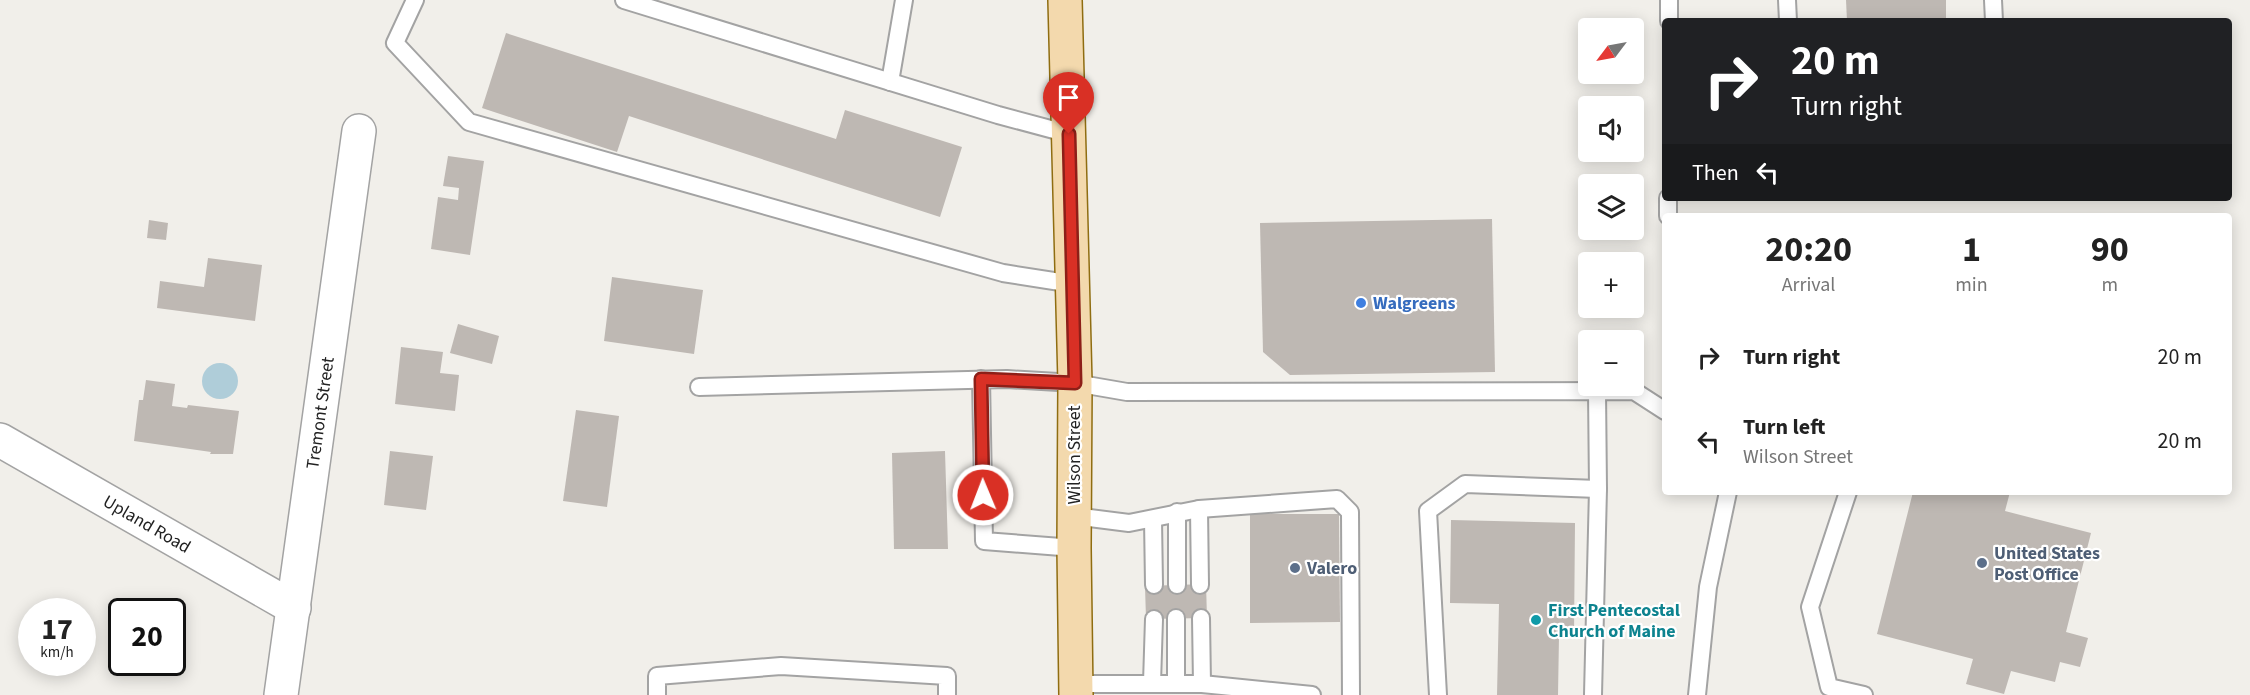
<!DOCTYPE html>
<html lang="en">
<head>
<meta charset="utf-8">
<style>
	:root { --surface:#fff; --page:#f2f2f2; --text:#222; --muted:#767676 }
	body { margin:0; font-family:"Source Sans 3",sans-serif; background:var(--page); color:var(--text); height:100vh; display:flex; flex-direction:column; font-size:22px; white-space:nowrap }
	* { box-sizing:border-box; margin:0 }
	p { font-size:20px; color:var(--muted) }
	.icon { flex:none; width:33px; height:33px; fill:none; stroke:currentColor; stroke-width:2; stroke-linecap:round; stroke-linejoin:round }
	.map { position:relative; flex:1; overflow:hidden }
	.details { position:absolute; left:1662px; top:213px; width:570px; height:282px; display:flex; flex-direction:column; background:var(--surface); border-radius:6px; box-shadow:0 3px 15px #0003 }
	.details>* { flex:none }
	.guide { position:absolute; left:1662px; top:18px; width:570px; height:183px; border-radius:6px; box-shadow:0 3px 15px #0003; background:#202124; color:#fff; overflow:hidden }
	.needle { width:39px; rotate:238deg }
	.controls { position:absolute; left:1578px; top:18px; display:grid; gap:12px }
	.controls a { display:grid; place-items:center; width:66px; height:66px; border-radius:6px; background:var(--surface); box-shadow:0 3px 15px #0003; font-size:30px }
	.speed { position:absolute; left:18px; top:598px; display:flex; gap:12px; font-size:30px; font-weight:700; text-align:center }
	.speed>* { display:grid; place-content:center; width:78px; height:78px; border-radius:50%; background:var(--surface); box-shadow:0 3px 15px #0003; line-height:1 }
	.speed small { font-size:15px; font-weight:400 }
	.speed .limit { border:3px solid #111; border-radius:9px; background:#fff; color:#111 }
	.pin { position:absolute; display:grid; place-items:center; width:51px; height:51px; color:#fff; margin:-62px -26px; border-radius:50% 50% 50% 0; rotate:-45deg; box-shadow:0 0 6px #0007 }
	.pin .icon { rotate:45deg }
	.me { position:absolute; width:66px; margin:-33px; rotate:359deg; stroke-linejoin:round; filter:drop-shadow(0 0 4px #0008) }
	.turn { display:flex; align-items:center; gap:21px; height:126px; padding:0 30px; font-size:27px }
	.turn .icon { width:78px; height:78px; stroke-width:2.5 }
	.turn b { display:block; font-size:42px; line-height:51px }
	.then { display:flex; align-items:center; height:57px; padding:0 30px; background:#0003; gap:12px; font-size:22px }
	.eta { display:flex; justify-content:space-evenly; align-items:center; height:102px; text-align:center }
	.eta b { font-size:36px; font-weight:700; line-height:42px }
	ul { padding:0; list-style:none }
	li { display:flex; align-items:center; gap:18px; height:84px; padding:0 30px }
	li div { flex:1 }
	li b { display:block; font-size:22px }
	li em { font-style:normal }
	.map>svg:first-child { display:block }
	.water { fill:#afcdd9 }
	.building { fill:#beb8b3 }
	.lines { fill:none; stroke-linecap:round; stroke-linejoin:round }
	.lane-casing { stroke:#a3a3a3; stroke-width:20 }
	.street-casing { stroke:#a3a3a3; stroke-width:36 }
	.primary-casing { stroke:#8f6d11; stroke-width:36 }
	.lane { stroke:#fff; stroke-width:16 }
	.street { stroke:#fff; stroke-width:33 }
	.primary { stroke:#f3d9ad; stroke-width:33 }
	.route-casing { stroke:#8d1f18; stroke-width:15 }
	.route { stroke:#d93025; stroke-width:10 }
	.shop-dot { fill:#3f7fe0; stroke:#fff; stroke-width:2 }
	.service-dot { fill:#5c6f8a; stroke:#fff; stroke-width:2 }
	.culture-dot { fill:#0f9aa8; stroke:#fff; stroke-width:2 }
	.labels { text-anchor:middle; stroke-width:4.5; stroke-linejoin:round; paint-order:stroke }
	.shop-label { font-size:18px; font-weight:bold; fill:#366cbe; stroke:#fff; text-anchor:start }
	.street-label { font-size:18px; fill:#222; stroke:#fff }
	.service-label { font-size:18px; font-weight:bold; fill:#4e5e75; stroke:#fff; text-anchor:start }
	.culture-label { font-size:18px; font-weight:bold; fill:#0d838f; stroke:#fff; text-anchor:start }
</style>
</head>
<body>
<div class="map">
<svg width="2250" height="695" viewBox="0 0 2250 695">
	<rect width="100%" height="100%" fill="#f1efea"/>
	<!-- water -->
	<circle class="water" cx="220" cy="381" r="18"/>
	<!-- building -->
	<g class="building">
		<polygon points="1846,0 1946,0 1946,21 1847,21"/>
		<polygon points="506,33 836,139 845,110 962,147 940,217 629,116 617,152 482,108"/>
		<polygon points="448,156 484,161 470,255 431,249 438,197 458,200 459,188 443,186"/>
		<polygon points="1492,219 1495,372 1290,375 1263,352 1260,223"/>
		<polygon points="149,220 168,223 166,240 147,238"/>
		<polygon points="208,258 262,265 255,321 157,308 160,281 204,287"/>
		<polygon points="612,277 703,290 694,354 604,341"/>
		<polygon points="458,324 499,336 492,364 450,353"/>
		<polygon points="401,347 443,352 440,373 459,375 455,411 395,404"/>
		<polygon points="146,380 175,384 172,406 187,408 188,405 239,411 233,454 210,454 211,452 134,441 139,400 143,400"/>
		<polygon points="576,410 619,416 607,507 563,501"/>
		<polygon points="390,451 433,456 426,510 384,505"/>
		<polygon points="945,451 948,549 894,549 892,453"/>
		<polygon points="1913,492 2010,492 2005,511 2091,533 2066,632 2088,638 2080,667 2060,662 2055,682 2011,671 2004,694 1966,684 1973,659 1877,634"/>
		<polygon points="1250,514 1339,514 1340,622 1250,623"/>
		<polygon points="1451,520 1575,523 1574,636 1559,636 1558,695 1497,695 1499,604 1450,603"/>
		<polygon points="1206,584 1207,618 1146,619 1145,586"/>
	</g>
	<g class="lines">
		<!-- lane casing -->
		<g class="lane-casing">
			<g id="lane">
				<polyline points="415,0 395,43 469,122 1003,273 1073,284"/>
				<polyline points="624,0 998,115 1069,134"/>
				<polyline points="1787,0 1788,21"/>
				<polyline points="1993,0 1994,21"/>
				<polyline points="1669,21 1669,0"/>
				<polyline points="890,82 904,0"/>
				<polyline points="1668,216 1668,198"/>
				<polyline points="981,379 984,541 1074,548"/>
				<polyline points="699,387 1007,379 1075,383 1127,392 1634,391 1665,411"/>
				<polyline points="1848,492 1810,607 1829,687 1864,695"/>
				<polyline points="1199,509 1200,585"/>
				<polyline points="1177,512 1177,585"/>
				<polyline points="1074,516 1129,523 1199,509 1337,499 1350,512 1351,695"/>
				<polyline points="1153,519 1154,585"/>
				<polyline points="1201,618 1202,684"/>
				<polyline points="1152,683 1154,619"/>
				<polyline points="1076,684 1202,684 1312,695"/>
				<polyline points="1176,684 1176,618"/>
				<polyline points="657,695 657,676 781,666 947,676 947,695"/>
				<polyline points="1438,695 1428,511 1465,484 1598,489 1597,391"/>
				<polyline points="1593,695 1598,489"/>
				<polyline points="1697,695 1708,587 1728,492"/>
			</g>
		</g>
		<!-- street casing -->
		<g class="street-casing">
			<g id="street">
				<polyline points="0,440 294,608"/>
				<polyline points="281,695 359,131"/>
			</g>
		</g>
		<!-- primary casing -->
		<g class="primary-casing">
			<polyline id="primary" points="1065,0 1075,383 1074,548 1076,695"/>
		</g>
		<!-- lane -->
		<use href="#lane" class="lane"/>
		<!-- street -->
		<use href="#street" class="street"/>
		<!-- primary -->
		<use href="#primary" class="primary"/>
	</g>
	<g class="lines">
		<!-- route casing -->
		<g class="route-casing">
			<polyline id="route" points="983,495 981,379 1075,383 1069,134"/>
		</g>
		<!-- route -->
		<use href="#route" class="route"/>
	</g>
	<!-- markers -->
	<circle class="shop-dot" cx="1361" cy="303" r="6"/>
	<g class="service-dot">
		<circle cx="1982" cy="563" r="6"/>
		<circle cx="1295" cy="568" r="6"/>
	</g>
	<circle class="culture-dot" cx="1536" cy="620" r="6"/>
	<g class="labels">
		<!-- shop labels -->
		<g class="shop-label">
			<text x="1373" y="309">Walgreens</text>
		</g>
		<!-- street labels -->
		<g class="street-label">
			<text transform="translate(320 413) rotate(-82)" y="6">Tremont Street</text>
			<text transform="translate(1074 455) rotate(-90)" y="6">Wilson Street</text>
			<text transform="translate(147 524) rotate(30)" y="6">Upland Road</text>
		</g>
		<!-- service labels -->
		<g class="service-label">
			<text x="1994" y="559">United States<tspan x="1994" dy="21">Post Office</tspan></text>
			<text x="1307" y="574">Valero</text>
		</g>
		<!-- culture labels -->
		<g class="culture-label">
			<text x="1548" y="616">First Pentecostal<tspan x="1548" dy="21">Church of Maine</tspan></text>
		</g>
	</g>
</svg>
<div class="controls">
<a><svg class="needle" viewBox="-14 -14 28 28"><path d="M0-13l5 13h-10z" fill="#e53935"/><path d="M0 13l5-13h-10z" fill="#767676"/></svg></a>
<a><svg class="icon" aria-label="sound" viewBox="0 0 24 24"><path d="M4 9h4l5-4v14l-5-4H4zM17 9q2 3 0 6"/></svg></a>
<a><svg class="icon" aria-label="layers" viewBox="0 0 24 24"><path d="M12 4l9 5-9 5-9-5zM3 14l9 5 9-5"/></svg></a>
<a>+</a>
<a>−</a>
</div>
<div class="speed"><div>17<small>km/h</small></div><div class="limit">20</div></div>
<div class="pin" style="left:1069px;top:134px;background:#d93025"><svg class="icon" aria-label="arrive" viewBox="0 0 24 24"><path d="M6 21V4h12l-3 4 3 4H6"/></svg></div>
<svg class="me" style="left:983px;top:495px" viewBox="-20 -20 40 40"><circle r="17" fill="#d93025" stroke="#fff" stroke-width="3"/><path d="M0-11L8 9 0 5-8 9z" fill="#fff"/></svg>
<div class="guide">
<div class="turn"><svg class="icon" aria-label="right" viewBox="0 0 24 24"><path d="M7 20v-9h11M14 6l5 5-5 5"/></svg><div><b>20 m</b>Turn right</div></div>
<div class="then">Then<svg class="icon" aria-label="left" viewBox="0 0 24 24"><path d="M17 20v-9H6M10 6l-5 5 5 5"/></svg></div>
</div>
<section class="details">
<div class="eta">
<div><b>20:20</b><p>Arrival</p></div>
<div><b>1</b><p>min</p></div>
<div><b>90</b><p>m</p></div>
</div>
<ul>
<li><svg class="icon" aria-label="right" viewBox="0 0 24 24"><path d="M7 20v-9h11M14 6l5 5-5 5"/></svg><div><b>Turn right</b></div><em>20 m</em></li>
<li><svg class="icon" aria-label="left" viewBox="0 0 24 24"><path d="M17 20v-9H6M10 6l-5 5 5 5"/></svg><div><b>Turn left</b><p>Wilson Street</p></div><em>20 m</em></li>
</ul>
</section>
</div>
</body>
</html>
